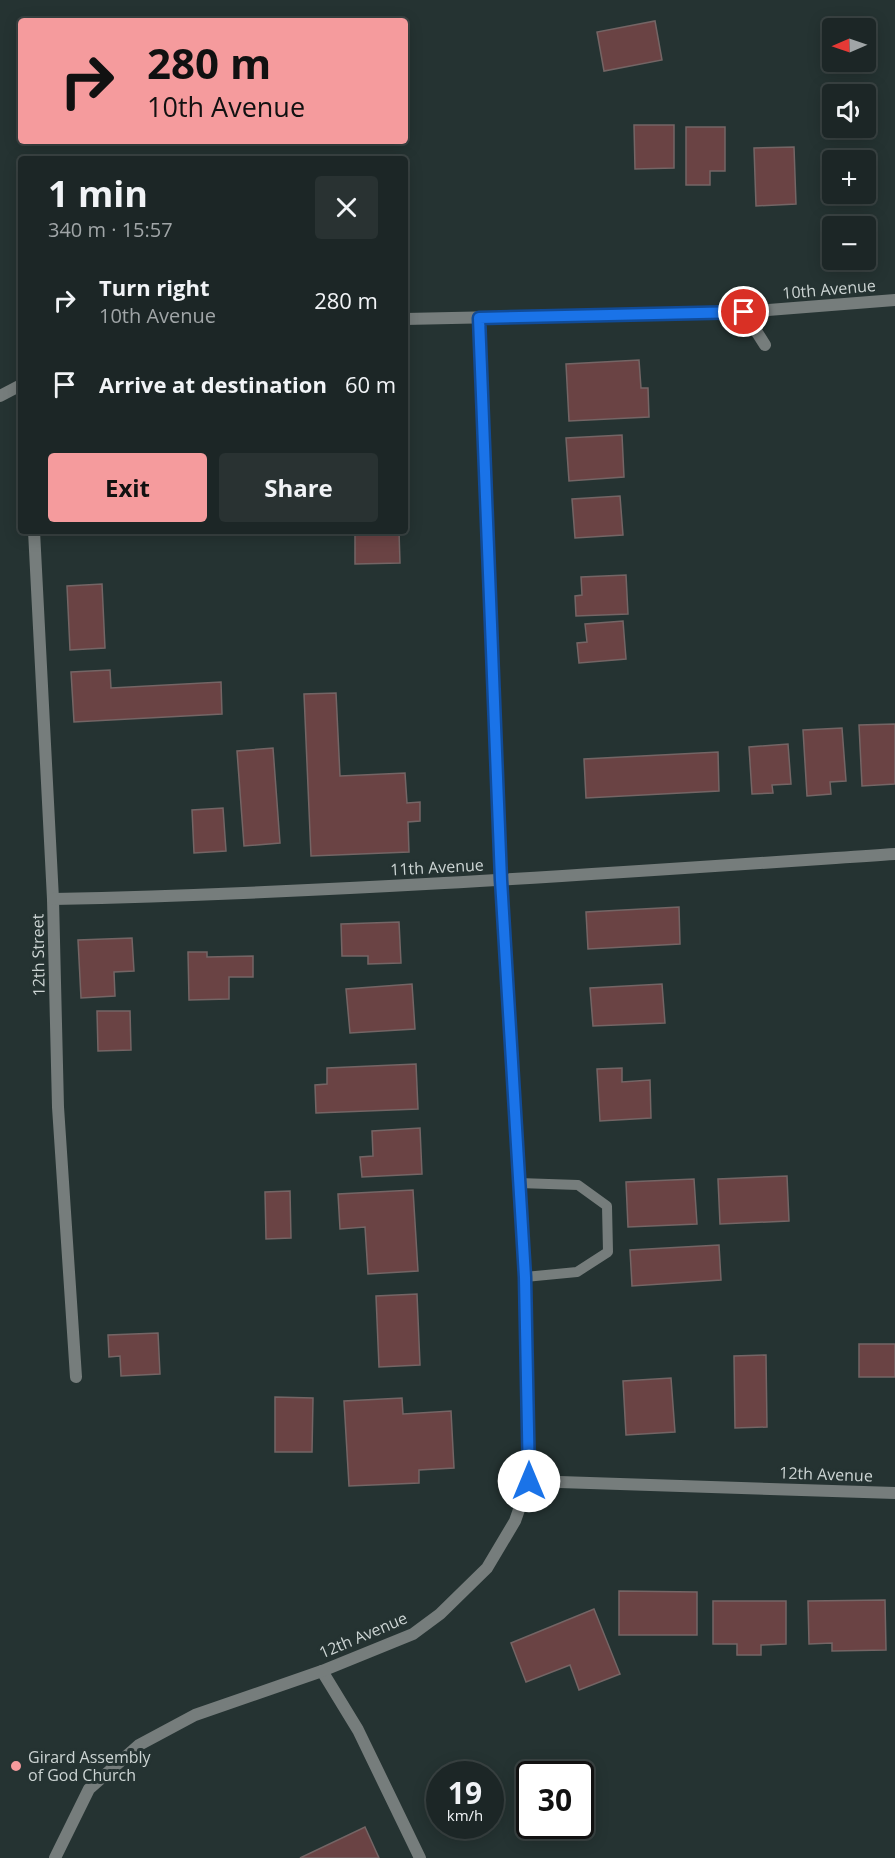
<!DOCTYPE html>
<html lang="en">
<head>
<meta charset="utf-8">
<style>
	:root { --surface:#1c2626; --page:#293232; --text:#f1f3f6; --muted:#a0a5a7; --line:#3a4343; --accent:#f59b9d }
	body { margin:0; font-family:"Open Sans",sans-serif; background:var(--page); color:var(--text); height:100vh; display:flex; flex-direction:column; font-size:22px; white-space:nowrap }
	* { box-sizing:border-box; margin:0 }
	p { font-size:20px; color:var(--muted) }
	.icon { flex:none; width:33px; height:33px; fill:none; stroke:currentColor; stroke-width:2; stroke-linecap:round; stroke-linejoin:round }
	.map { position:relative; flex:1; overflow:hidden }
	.panel { position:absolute; left:18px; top:156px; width:390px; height:378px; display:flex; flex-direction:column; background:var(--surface); border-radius:6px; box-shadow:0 3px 15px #0003,0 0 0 2px var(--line) }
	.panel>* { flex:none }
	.guide { position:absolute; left:18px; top:18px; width:390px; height:126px; border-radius:6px; box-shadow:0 3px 15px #0003,0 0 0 2px var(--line); background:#f59b9d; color:#111; overflow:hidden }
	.needle { width:39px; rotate:268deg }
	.tools { position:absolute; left:822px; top:18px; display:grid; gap:12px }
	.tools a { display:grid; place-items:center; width:54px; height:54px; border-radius:6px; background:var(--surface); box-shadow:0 3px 15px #0003,0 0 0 2px var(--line); font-size:30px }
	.speed { position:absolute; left:426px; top:1761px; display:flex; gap:12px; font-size:30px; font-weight:700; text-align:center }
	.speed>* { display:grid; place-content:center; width:78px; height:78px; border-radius:50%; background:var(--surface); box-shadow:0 3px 15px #0003,0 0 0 2px var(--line); line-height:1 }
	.speed small { font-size:15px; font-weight:400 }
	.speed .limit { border:3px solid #111; border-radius:9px; background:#fff; color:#111 }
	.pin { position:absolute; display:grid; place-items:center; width:51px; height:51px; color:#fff; margin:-26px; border:3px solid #fff; border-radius:50%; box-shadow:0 2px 6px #0007 }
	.me { position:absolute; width:66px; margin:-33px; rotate:0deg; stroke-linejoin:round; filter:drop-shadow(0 0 4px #0008) }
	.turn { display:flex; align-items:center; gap:21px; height:126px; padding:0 30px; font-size:27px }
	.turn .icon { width:78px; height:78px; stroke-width:2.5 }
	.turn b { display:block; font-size:42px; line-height:51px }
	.round { display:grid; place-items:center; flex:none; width:63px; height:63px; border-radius:6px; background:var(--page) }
	.summary { display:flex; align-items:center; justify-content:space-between; height:102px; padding:0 30px }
	h1 { font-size:36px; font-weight:700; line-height:45px }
	.cta { display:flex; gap:12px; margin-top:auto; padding:12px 30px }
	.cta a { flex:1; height:69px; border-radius:6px; background:var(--accent); color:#111; font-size:24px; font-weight:700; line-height:69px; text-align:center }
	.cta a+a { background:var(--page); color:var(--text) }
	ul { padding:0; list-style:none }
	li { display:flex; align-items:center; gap:18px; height:84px; padding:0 30px }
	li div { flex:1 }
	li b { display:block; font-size:22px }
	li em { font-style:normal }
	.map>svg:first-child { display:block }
	.building { fill:#6a4344; stroke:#746565; stroke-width:1.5 }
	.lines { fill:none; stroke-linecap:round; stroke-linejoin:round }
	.service { stroke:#767d7c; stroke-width:10 }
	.minor { stroke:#767d7c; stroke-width:12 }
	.route-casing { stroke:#114b97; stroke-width:15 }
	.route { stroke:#1a73e8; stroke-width:10 }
	.poi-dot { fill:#f59b9d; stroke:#253332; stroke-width:2 }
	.labels { text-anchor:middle; stroke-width:6; stroke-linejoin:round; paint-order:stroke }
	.street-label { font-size:16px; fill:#cdd5d4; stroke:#253332 }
	.poi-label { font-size:16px; fill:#cdd5d4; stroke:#253332; text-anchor:start }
</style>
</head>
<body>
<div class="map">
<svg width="895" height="1858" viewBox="0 0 895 1858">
	<rect width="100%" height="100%" fill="#253332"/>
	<!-- building -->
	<g class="building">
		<polygon points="655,21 662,60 604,71 597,32"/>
		<polygon points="634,125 674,125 674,168 635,169"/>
		<polygon points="686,127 725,127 725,171 710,171 710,185 686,185"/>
		<polygon points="794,147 796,204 756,206 754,148"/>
		<polygon points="639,360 641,388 648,388 649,417 569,421 566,364"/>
		<polygon points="622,435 624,477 569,481 566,438"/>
		<polygon points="620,496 623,535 575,538 572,499"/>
		<polygon points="355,531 399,531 400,563 355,564"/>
		<polygon points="626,575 628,614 576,616 575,596 582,595 581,577"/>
		<polygon points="102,584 105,648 70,650 67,586"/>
		<polygon points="623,621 626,659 579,663 577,643 587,642 585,624"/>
		<polygon points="110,670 111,688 221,682 222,714 74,722 71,672"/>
		<polygon points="336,693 340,776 405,773 407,803 420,802 420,821 408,822 409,852 311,856 304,694"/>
		<polygon points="895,724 895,784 862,786 859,725"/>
		<polygon points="842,728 846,781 830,782 831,794 807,796 803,730"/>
		<polygon points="788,744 791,784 772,785 773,793 752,794 749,747"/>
		<polygon points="273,748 280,843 244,846 237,751"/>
		<polygon points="718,752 719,791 586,798 584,759"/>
		<polygon points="223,808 226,851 194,853 192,810"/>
		<polygon points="679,907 680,944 588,949 586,912"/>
		<polygon points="399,922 401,963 368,964 368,956 342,956 341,924"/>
		<polygon points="132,938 134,971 114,972 115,996 81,998 78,940"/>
		<polygon points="188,952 207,952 207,957 253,956 253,977 229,977 229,999 189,1000"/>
		<polygon points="412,984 415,1029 350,1033 346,989"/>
		<polygon points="662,984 665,1023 593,1026 590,988"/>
		<polygon points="97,1011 130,1011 131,1050 98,1051"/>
		<polygon points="416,1064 418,1109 316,1113 315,1085 327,1084 327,1068"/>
		<polygon points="622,1068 622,1082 650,1080 651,1118 600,1121 597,1069"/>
		<polygon points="420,1128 422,1174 362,1177 360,1157 373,1156 372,1131"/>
		<polygon points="787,1176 789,1221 720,1224 718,1179"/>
		<polygon points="694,1179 697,1224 628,1227 626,1182"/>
		<polygon points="413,1190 418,1271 368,1274 365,1227 340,1229 338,1194"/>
		<polygon points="290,1191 291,1238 266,1239 265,1192"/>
		<polygon points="719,1245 721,1280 632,1286 630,1250"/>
		<polygon points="417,1294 420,1365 379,1367 376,1296"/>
		<polygon points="158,1333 160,1374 121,1376 120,1356 109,1357 108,1335"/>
		<rect x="859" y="1344" width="36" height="33"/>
		<polygon points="766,1355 767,1427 735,1428 734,1356"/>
		<polygon points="671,1378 675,1432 626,1435 623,1381"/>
		<polygon points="275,1397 313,1398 312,1452 275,1452"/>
		<polygon points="402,1398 403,1414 451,1411 454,1468 419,1470 419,1483 349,1486 344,1401"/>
		<polygon points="619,1591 697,1592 697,1635 619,1635"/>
		<polygon points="885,1600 886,1650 832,1651 832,1643 809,1644 808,1601"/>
		<polygon points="713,1601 786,1601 786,1644 761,1645 761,1655 737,1655 737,1644 713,1644"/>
		<polygon points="594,1609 620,1674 579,1690 570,1665 526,1682 511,1643"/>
		<polygon points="365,1827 379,1858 300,1858"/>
	</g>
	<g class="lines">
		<!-- service -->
		<polyline class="service" points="519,1183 578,1185 607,1206 608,1252 577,1272 525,1277"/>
		<!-- minor -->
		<g class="minor">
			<polyline points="744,312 765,345"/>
			<polyline points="405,319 744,312 895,300"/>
			<polyline points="0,396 21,385"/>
			<polyline points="34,531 53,899 58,1107 76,1377"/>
			<path d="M53,899c281,-6 561,-26 842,-45"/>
			<polyline points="529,1481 895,1493"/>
			<polyline points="322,1671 358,1730 420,1858"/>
			<polyline points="55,1858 89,1789 139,1745 195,1715 322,1671 413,1634 440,1614 487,1568 515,1521 529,1481 525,1277 501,880 479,318"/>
		</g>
	</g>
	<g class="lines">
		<!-- route casing -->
		<g class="route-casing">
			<polyline id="route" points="529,1481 525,1277 501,880 479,318 744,312"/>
		</g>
		<!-- route -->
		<use href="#route" class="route"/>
	</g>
	<!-- markers -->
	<circle class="poi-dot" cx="16" cy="1766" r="6"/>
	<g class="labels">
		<!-- street labels -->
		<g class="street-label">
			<text transform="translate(829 289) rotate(-5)" y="6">10th Avenue</text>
			<text transform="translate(437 867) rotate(-3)" y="6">11th Avenue</text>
			<text transform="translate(38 955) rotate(-91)" y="6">12th Street</text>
			<text transform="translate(826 1474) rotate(2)" y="6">12th Avenue</text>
			<text transform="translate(363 1635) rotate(-23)" y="6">12th Avenue</text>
		</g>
		<!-- poi labels -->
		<g class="poi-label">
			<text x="28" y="1763">Girard Assembly<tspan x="28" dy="18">of God Church</tspan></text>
		</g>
	</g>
</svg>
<div class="tools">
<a><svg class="needle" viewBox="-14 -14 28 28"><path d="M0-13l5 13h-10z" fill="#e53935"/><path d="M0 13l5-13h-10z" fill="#a0a5a7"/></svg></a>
<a><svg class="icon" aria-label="sound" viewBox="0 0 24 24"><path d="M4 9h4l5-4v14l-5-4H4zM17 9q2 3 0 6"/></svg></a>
<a>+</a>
<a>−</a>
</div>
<div class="speed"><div>19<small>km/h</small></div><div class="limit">30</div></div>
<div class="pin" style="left:744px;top:312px;background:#d93025"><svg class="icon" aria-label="arrive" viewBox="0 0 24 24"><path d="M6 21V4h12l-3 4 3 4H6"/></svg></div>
<svg class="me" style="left:529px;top:1481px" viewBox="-20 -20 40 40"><circle r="19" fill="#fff"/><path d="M0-13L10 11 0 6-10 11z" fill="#1a73e8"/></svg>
<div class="guide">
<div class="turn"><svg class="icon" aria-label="right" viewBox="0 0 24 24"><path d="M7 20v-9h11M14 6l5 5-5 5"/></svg><div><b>280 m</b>10th Avenue</div></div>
</div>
<section class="panel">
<div class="summary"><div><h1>1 min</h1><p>340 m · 15:57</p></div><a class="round"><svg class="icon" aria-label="close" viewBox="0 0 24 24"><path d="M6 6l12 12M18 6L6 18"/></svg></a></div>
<ul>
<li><svg class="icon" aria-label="right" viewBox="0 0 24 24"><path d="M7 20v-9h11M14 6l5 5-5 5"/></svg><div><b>Turn right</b><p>10th Avenue</p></div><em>280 m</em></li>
<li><svg class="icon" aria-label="arrive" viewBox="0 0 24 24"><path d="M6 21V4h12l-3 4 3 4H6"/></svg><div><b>Arrive at destination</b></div><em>60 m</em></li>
</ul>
<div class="cta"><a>Exit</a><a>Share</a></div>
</section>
</div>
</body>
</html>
